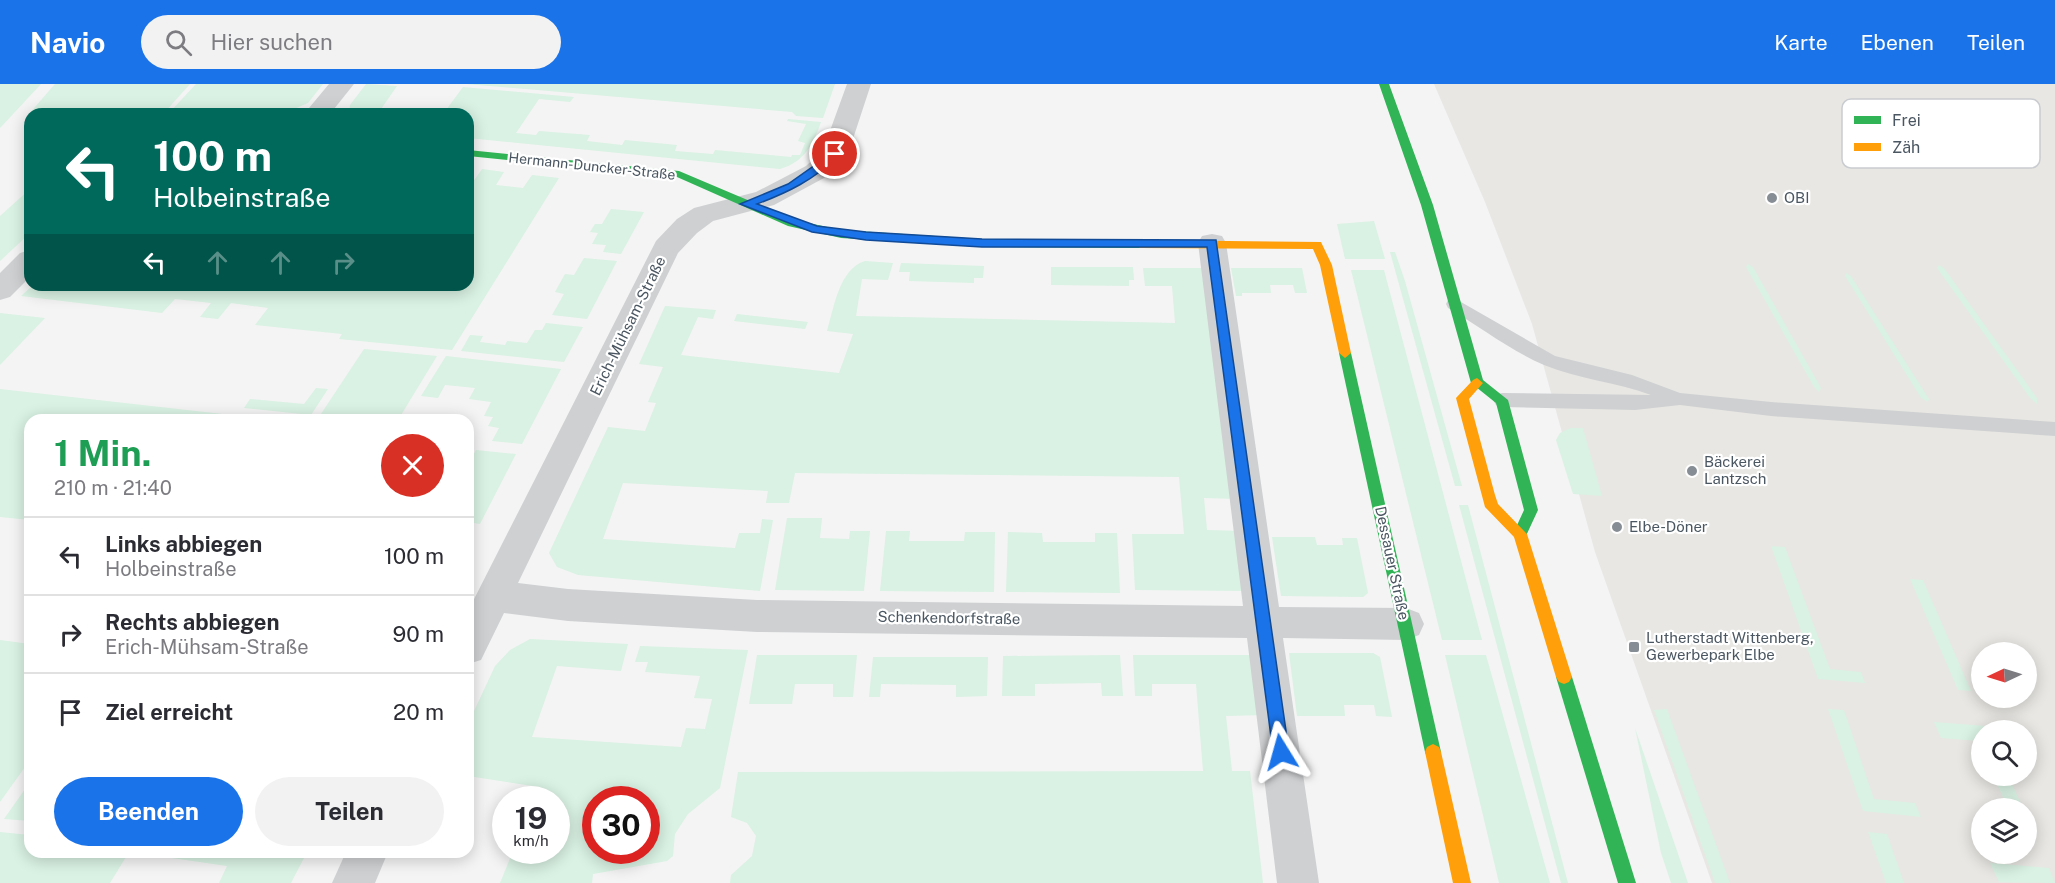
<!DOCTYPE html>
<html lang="de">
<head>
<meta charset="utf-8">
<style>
	:root { --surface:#fff; --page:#f2f2f3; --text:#2b2b33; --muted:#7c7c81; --line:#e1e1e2; --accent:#1a73e8 }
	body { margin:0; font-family:"Public Sans",sans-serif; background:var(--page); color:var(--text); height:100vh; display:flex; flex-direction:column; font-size:22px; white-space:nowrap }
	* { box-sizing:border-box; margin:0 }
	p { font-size:20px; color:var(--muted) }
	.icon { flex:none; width:33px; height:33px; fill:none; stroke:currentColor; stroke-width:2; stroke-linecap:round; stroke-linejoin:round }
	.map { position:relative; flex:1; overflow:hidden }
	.drawer { position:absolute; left:24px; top:330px; width:450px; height:444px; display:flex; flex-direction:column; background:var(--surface); border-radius:18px; box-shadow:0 3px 15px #0003 }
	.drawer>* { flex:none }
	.top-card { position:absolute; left:24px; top:24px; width:450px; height:183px; border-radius:18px; box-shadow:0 3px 15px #0003; background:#00695c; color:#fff; overflow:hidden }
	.needle { width:39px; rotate:266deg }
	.tools { position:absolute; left:1971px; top:558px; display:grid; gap:12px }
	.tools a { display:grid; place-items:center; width:66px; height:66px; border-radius:50%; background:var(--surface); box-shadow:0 3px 15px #0003; font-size:30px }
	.speed { position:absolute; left:492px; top:702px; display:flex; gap:12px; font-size:30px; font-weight:700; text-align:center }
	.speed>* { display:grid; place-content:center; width:78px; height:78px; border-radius:50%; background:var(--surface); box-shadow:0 3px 15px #0003; line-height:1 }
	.speed small { font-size:15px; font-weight:400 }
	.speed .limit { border:9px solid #d22; background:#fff; color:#111 }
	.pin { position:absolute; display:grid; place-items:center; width:51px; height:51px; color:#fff; margin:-26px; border:3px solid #fff; border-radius:50%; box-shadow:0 2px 6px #0007 }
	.me { position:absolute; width:66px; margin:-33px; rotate:352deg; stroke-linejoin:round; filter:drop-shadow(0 0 4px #0008) }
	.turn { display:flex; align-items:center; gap:21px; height:126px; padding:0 30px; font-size:27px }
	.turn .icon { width:78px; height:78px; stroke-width:2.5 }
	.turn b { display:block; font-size:42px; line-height:51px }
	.lanes { display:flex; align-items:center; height:57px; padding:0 30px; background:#0003; justify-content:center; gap:30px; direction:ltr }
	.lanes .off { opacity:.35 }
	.round { display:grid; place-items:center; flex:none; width:63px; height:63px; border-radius:32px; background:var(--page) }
	.headline { display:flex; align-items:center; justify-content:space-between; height:102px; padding:0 30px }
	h1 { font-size:36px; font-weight:700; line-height:45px; color:#1e9e55 }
	.button { display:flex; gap:12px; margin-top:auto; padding:12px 30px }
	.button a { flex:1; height:69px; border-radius:36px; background:var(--accent); color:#fff; font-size:24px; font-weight:700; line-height:69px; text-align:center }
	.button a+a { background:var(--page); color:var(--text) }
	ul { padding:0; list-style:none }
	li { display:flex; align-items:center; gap:18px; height:78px; padding:0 30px; border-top:2px solid var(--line) }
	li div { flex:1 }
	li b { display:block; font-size:22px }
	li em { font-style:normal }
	header { display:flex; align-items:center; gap:36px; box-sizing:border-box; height:84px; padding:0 30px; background:var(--accent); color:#fff }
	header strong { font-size:28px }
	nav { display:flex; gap:33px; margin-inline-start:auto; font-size:21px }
	.search { width:420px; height:54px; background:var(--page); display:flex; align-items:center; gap:15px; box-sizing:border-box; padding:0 21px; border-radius:33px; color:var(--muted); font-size:22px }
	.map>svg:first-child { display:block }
	.commercial { fill:#e8e7e3; fill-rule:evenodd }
	.green { fill:#d9f2e3; fill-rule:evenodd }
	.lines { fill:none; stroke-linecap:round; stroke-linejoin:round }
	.lane { fill:#ced0d2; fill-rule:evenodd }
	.street { fill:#ced0d2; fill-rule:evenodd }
	.fast { fill:#30b455; fill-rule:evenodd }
	.slow { fill:#ff9f0a; fill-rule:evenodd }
	.route { fill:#1a73e8; stroke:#114b97; stroke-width:1.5 }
	.poi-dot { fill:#868d94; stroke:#fff; stroke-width:2 }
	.labels { text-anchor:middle; stroke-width:4.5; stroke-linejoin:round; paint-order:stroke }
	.far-street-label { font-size:14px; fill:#4a5661; stroke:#fff }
	.poi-label { font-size:15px; fill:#4a5661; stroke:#fff; text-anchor:start }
	.street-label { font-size:15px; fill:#4a5661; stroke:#fff }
	.key { fill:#fff; stroke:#c9ccd0; stroke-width:1.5 }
	.key-label { font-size:16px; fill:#4a5661 }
</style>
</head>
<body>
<header>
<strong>Navio</strong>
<div class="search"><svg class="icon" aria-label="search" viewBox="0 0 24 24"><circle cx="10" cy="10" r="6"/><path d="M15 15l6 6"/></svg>Hier suchen</div>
<nav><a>Karte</a><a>Ebenen</a><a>Teilen</a></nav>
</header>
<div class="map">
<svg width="2055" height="799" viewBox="0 0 2055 799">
	<rect width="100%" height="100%" fill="#f4f4f4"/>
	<!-- commercial -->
	<path class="commercial" d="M1434,0h621v799h-343l-117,-331 -63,-228 -47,-122zM1982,568h44v46h-44zM1982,646h44v46h-44zM1982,724h44v46h-44z"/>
	<!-- green -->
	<g class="green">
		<polygon points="0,0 41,0 0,44"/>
		<polygon points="55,0 190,0 163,30 28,31"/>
		<polygon points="196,0 323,0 308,19 282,30 168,30"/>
		<polygon points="366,0 397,2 381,25 436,30 349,30 350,21"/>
		<polygon points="466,0 835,0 823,34 796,32 792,28"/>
		<path d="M463,3l111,10 -4,5 -31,-3 -23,34 20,2 3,-4 51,4 -3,6 35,4 3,-5 52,5 -2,6 38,3 2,-4 76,7 1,-2h8l5,-12 -7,-2 8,-17 -19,-3 1,-2 33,3c-8,23 -17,40 -41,47l-312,-31v-24h-25z"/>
		<polygon points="482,85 504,88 496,101 523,104 532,91 559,94 452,266 339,255 342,250 255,241 268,224 231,219 218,235 200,233 211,219 175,215 162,229 21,212 33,201 468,201 468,105"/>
		<polygon points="30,105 30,149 0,177 0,132"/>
		<polygon points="611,125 644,128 621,170 603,168 606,161 592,160 598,149 590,148 595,140 602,140"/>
		<polygon points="1374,137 1385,175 1345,175 1337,140"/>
		<polygon points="1390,168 1395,168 1405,197 1462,402 1455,402"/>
		<polygon points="584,174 617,177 587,235 552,231 564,210 555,208 565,190 574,191"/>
		<path d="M865,177l28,2 -5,17 -26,-1 -6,37 319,7 -3,-37h-27l-2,-18h64l31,231 -34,-1 3,32 34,1 8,60 -114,-1 -3,-56h52l-5,-57 -384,-4 -6,30h-23l2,-12 -145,-8 -20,56 132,9 4,-15h21l2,-14 11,1 -13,71 -182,-16 -21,-8 -8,-14 59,-126 37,4 11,-28 -8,-1 15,-35 -24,-3 26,-58 51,4 -3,9 -15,-2 -17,38 158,18 14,-39 -26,-3c7,-23 12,-62 38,-70z"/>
		<polygon points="901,179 984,182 983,194 974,194 974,199 909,197 910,188 899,188"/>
		<polygon points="1748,180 1753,183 1821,304 1819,308 1814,303 1746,183"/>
		<polygon points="1939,181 1944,184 2037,314 2037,320 2030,314 1937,184"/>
		<polygon points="1051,183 1133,183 1134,196 1129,196 1129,202 1051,201"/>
		<polygon points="1231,184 1302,184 1307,209 1295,209 1293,201 1270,201 1271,209 1242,209 1242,212 1236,212"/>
		<polygon points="1351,186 1384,186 1482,556 1442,556"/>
		<polygon points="1846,189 1851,192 1929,315 1928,318 1921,314 1845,192"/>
		<polygon points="0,229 45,234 0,281"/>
		<polygon points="737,230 808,238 805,245 734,237"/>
		<polygon points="546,239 583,243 564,278 461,267 470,251 483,252 480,258 505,261 507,257 527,259 535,246 542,246"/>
		<polygon points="364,265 437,272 398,336 317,336"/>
		<polygon points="446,272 561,285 522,360 492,357 499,344 488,342 493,333 484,332 491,318 469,315 475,304 445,301 438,314 421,312"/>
		<polygon points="316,304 328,305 311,331 244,324 250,315 304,320"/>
		<polygon points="0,305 276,336 30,336 30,436 0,433"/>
		<polygon points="1570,344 1583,344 1602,412 1573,410 1556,356 1560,349"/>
		<polygon points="476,366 516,370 480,440 468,438 468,381"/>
		<polygon points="1459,421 1468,421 1568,799 1561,799"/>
		<polygon points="787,434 822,434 820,454 849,455 850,447 870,447 864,507 775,506"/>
		<polygon points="886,447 910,447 909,457 964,457 965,448 995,448 994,508 880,507"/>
		<polygon points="1008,448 1042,449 1043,458 1095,458 1095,449 1117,449 1120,509 1006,508"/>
		<polygon points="1272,453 1315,453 1317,461 1343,461 1342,454 1357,454 1368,509 1363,513 1281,512"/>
		<polygon points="1771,462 1785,463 1830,585 1861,588 1865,599 1818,595"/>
		<polygon points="1910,495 1923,496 1971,607 1958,606"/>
		<path d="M530,555l98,5 -7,27 -64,-5 -25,71 149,10 5,-19 19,1 7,-30 -18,-1 6,-22 -55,-4 3,-10h-13l5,-16 108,4 -28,138 -32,26 -13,20 -2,22 -6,5 -74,13 -1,9h-92l13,-32 43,-1v-50l-22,-1 5,-12 -71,-11v-52l27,-58 15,-16zM596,716h50v50h-50z"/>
		<polygon points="0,556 30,560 30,676 0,718"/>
		<polygon points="1289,569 1373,569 1380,573 1392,633 1376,632 1374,621 1344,621 1345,632 1297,632"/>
		<polygon points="757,571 857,571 853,613 833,613 833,600 795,600 792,620 749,620"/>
		<polygon points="1120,571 1123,612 1102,612 1101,599 1035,600 1035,612 1002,612 1003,572"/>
		<polygon points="1133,571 1256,571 1265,631 1226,632 1232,687 1250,687 1263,799 730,799 731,791 752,772 756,752 747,739 731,733 738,688 1203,687 1196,600 1152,600 1152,612 1135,612"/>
		<polygon points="1445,571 1486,571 1550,799 1499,799"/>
		<polygon points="873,573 988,573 987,612 956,613 956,601 881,600 880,613 869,613"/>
		<polygon points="1667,625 1730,799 1715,799 1654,626"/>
		<polygon points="1828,625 1844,626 1874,715 1915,719 1921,733 1863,727"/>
		<polygon points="1934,638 1986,642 1988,646 1982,646 1981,665 1978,657 1941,654"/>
		<polygon points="1635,644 1688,799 1671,799 1661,769"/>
		<polygon points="1993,692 2008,692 2023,724 2008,724"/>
		<polygon points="30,698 30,737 4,735"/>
		<polygon points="0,748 30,751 30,768 129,768 110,799 0,799"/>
		<polygon points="1868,748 1887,750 1904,799 1886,799"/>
		<polygon points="146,768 238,768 304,774 291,799 219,799 227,782 144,770"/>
		<polygon points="1990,779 2049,784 2055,799 1999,798"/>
	</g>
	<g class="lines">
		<!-- lane -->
		<path class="lane" d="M1454,214l101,58 77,19 48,18 91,9 284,20v14l-284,-20 -91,-11 -45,5 -133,-3 -6,-2 -3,-5 3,-5 6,-2 149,2c-35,-13 -73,-16 -107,-30 -33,-14 -65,-39 -96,-57l-2,-4 2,-4z"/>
		<!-- street -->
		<g class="street">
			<polygon points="329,0 354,0 330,30 304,30"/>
			<polygon points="847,0 871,0 848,70 824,94 774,121 713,137 697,149 678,169 518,499 568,505 757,516 1243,522 1198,159 1202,152 1212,150 1222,152 1226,159 1279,523 1406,524 1419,529 1424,540 1419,551 1406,556 1283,554 1319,799 1277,799 1247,554 757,548 568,537 504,529 481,576 468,580 468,527 656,157 677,135 694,124 756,108 806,82 823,66"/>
			<polygon points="30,166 30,193 10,213 0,216 0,189 20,169"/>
			<polygon points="346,768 388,768 375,799 332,799"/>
		</g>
		<!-- fast -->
		<g class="fast">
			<polygon points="1379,0 1389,0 1433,121 1483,296 1508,316 1538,426 1525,454 1520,456 1515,454 1513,450 1524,426 1496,319 1471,299 1421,121"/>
			<polygon points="468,66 679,87 795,136 841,146 982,155 1140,156 1146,160 1140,164 982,163 841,154 788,142 677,93 468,72"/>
			<polygon points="1345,264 1351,269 1441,668 1439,673 1433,676 1427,673 1425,668 1339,269"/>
			<polygon points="1564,586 1569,588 1572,593 1636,799 1618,799 1556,593 1559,588"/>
		</g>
		<!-- slow -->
		<g class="slow">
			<polygon points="1140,156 1321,158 1332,181 1351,269 1345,274 1339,269 1320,181 1313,165 1140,164 1134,160"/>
			<polygon points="1477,294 1483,299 1469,315 1495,411 1498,420 1527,450 1572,593 1569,598 1564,600 1559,598 1556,593 1514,453 1485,423 1456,314 1473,296"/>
			<polygon points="1433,660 1439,663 1441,668 1471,799 1453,799 1425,668 1427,663"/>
		</g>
	</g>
	<!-- route -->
	<path class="route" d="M835,67l5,3 -1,2c-26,24 -50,36 -82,48l60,22 49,6 116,7 234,1 73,512 -2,5 -6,3 -6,-3 -2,-5 -66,-505h-225l-116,-7 -54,-8 -72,-28 48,-20z"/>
	<!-- markers -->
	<g class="poi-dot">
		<circle cx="1772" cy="114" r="6"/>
		<circle cx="1692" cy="387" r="6"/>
		<circle cx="1617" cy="443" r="6"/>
		<rect x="1628" y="557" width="12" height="12" rx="3"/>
	</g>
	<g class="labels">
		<!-- far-street labels -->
		<g class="far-street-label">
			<text transform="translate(592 82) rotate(6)" y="5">Hermann-Duncker-Straße</text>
		</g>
		<!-- poi labels -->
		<g class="poi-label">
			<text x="1784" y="119">OBI</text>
			<text x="1704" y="383">Bäckerei<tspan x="1704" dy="17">Lantzsch</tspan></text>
			<text x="1629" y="448">Elbe-Döner</text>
			<text x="1646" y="559">Lutherstadt Wittenberg,<tspan x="1646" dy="17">Gewerbepark Elbe</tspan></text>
		</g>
		<!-- street labels -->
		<g class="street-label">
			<text transform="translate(628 242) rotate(-64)" y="5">Erich-Mühsam-Straße</text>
			<text transform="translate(1392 479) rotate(78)" y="5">Dessauer Straße</text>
			<text transform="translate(949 534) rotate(1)" y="5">Schenkendorfstraße</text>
		</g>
	</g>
	<!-- legend -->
	<rect x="1842" y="15" width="198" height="69" rx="9" class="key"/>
	<rect x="1854" y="32" width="27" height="8" fill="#30b455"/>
	<rect x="1854" y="59" width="27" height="8" fill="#ff9f0a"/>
	<g class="key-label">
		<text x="1892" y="42">Frei</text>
		<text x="1892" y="69">Zäh</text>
	</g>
</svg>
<div class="tools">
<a><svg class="needle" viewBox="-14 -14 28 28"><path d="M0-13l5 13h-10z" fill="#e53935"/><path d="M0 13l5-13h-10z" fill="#7c7c81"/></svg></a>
<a><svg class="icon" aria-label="search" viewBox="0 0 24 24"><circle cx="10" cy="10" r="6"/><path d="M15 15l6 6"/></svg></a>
<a><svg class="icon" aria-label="layers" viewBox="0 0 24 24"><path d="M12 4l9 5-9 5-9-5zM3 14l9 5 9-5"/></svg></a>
</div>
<div class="speed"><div>19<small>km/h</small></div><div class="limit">30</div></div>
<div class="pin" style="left:835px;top:70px;background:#d93025"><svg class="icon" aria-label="arrive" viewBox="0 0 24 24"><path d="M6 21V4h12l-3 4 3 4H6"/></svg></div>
<svg class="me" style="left:1281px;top:668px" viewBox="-20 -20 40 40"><path d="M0-17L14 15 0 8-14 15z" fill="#1a73e8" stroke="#fff" stroke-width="4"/></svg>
<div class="top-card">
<div class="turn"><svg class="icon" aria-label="left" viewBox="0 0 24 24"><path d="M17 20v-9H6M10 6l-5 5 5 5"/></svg><div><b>100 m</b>Holbeinstraße</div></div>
<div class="lanes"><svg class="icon" aria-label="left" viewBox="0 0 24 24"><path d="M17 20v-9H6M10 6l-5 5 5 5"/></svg><svg class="icon off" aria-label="ahead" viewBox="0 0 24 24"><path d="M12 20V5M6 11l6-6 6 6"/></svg><svg class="icon off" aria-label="ahead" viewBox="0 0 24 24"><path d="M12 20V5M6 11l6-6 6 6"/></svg><svg class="icon off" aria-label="right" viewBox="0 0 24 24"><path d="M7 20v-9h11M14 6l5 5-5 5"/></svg></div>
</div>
<section class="drawer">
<div class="headline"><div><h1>1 Min.</h1><p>210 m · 21:40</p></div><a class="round" style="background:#d93025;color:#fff"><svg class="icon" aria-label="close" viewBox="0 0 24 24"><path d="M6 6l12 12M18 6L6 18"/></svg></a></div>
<ul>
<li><svg class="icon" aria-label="left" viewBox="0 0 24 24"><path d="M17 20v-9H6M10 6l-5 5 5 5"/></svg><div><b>Links abbiegen</b><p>Holbeinstraße</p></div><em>100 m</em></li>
<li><svg class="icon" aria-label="right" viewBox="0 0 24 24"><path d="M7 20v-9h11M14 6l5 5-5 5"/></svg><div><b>Rechts abbiegen</b><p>Erich-Mühsam-Straße</p></div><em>90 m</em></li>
<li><svg class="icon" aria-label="arrive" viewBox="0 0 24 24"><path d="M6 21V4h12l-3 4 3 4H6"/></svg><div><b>Ziel erreicht</b></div><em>20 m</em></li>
</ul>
<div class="button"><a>Beenden</a><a>Teilen</a></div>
</section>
</div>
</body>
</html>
